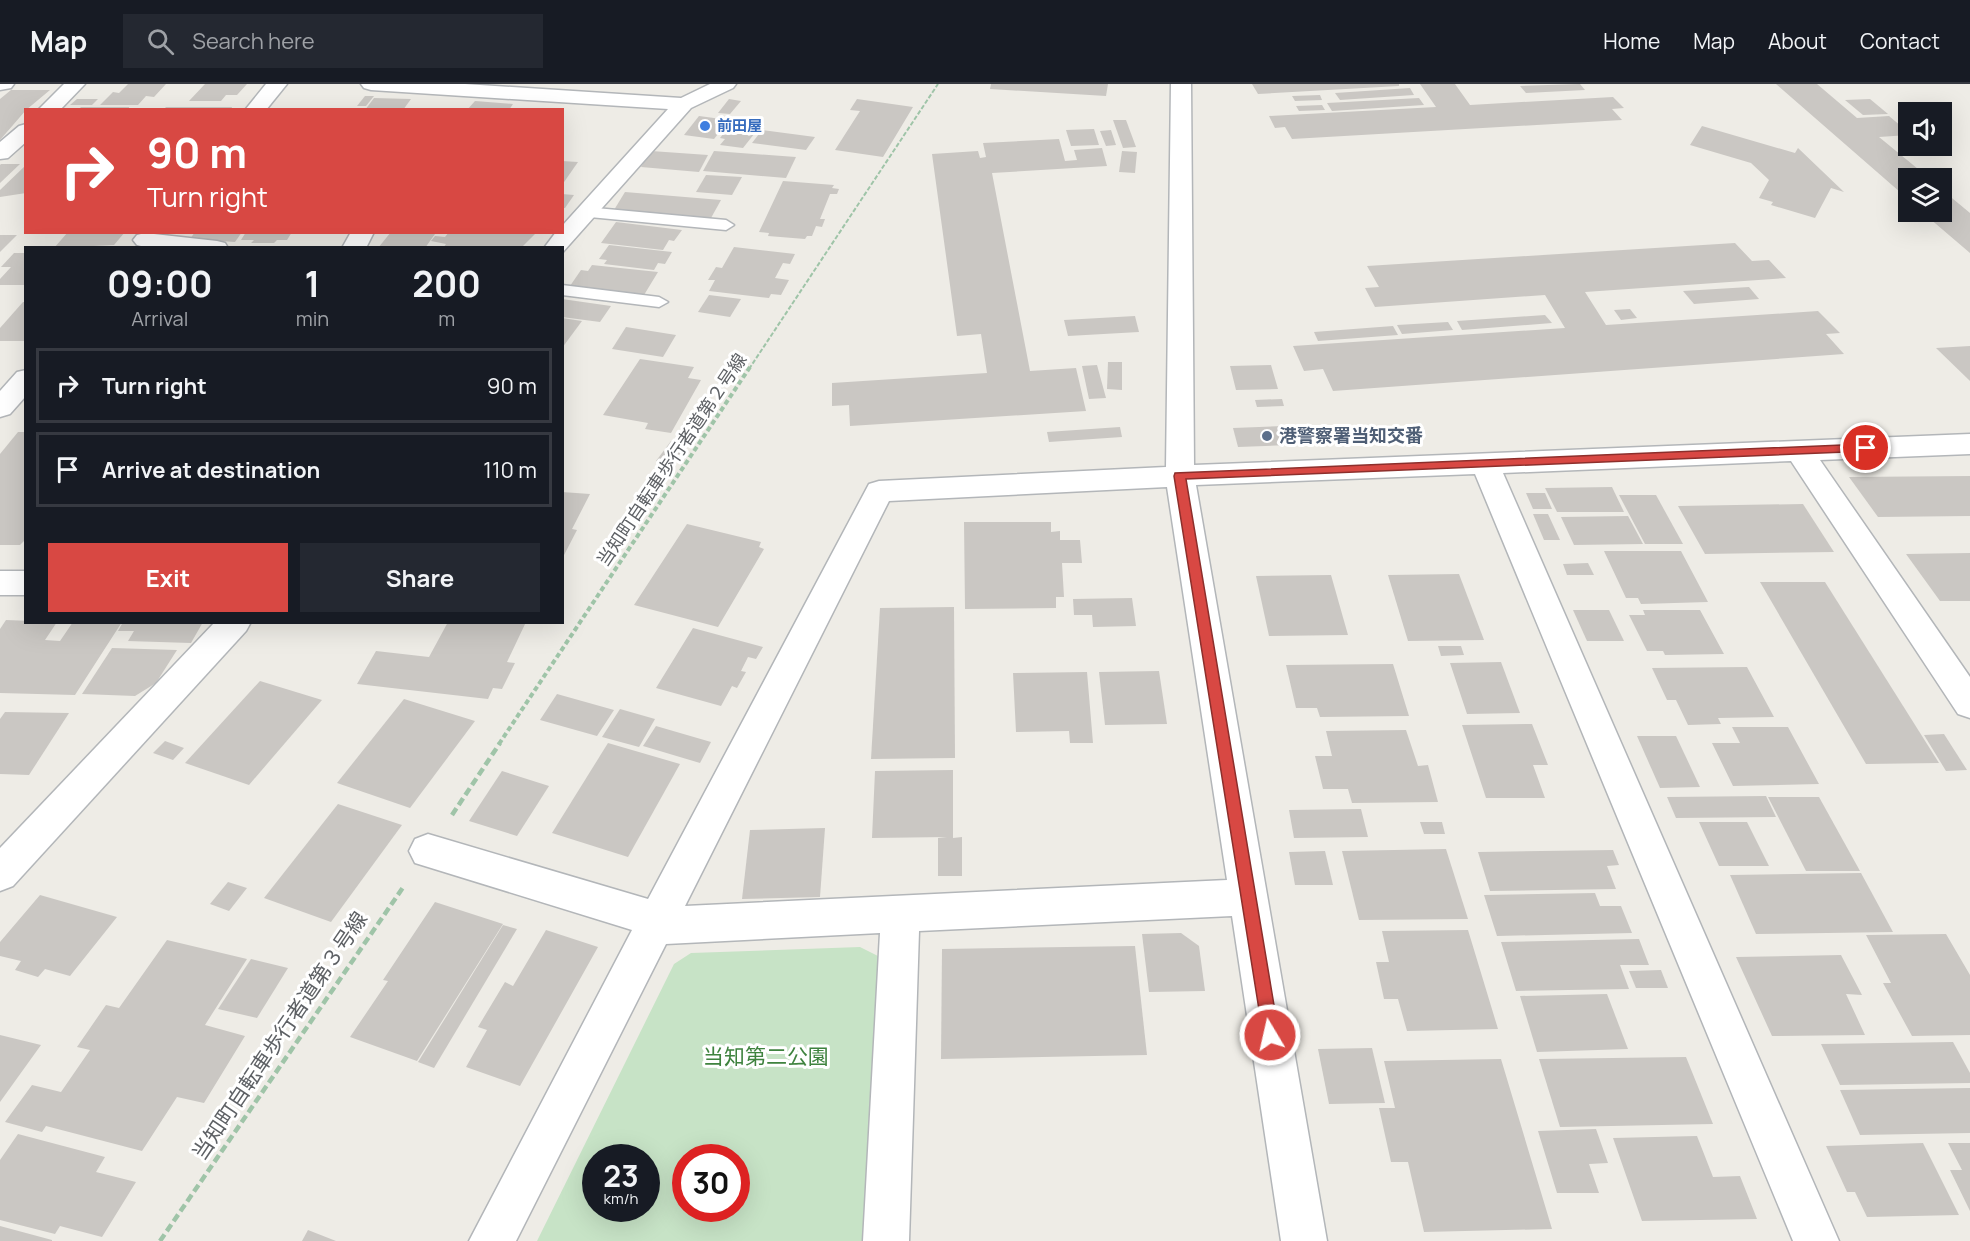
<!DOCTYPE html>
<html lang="en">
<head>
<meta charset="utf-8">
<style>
	:root { --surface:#171b24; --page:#242831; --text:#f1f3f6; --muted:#9ea1a6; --line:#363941; --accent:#d84843 }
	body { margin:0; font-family:Manrope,"Noto Sans JP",sans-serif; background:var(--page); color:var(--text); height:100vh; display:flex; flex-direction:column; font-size:22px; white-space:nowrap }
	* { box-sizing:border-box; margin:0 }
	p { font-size:20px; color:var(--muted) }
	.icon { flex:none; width:33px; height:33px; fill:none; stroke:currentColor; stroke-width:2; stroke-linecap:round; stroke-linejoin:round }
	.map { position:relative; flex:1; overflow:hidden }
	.drawer { position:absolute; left:24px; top:162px; width:540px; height:378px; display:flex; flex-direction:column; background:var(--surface); border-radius:0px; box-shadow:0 6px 24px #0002 }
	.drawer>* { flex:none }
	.banner { position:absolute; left:24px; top:24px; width:540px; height:126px; border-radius:0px; box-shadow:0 6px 24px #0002; background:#d84843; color:#fff; overflow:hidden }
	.buttons { position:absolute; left:1898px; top:18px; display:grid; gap:12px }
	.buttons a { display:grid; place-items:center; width:54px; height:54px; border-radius:0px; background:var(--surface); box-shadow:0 6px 24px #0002; font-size:30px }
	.speed { position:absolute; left:582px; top:1060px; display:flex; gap:12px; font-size:30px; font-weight:700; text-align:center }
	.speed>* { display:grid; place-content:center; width:78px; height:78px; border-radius:50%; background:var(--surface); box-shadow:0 6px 24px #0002; line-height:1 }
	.speed small { font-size:15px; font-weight:400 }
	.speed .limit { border:9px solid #d22; background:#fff; color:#111 }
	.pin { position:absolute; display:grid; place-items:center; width:51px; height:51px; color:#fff; margin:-26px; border:3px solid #fff; border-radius:50%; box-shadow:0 2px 6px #0007 }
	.me { position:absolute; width:66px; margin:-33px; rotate:351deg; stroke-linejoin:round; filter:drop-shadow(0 0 4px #0008) }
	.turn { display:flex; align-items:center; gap:21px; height:126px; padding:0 24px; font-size:27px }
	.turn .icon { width:78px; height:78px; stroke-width:2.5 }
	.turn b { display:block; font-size:42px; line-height:51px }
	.eta { display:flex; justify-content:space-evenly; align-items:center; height:102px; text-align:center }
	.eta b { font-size:36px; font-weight:700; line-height:42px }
	.action { display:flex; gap:12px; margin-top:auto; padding:12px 24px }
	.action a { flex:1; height:69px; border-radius:0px; background:var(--accent); color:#fff; font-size:24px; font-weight:700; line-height:69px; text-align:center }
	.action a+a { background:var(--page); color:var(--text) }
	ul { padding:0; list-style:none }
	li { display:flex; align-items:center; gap:18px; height:75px; margin:0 12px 9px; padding:0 12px; border:3px solid var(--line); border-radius:0px }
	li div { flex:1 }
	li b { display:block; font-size:22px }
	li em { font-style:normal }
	header { display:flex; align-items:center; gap:36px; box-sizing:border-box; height:84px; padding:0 30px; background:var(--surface); border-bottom:2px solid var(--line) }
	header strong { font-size:28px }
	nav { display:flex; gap:33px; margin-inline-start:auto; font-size:21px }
	.search { width:420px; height:54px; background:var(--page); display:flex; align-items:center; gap:15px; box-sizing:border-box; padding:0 21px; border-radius:0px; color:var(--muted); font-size:22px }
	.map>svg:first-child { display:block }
	.green { fill:#c7e3c6; fill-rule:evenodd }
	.building { fill:#cac7c3 }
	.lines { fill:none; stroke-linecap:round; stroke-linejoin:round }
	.service-casing { stroke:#b3b6b9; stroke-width:3 }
	.minor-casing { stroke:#b3b6b9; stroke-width:3 }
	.path-far2 { stroke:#9fc4a8; stroke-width:2; stroke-dasharray:4.5 2; stroke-linecap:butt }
	.path-far1 { stroke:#9fc4a8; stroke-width:4; stroke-dasharray:5 3; stroke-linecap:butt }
	.path { stroke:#9fc4a8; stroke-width:4.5; stroke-dasharray:8 4; stroke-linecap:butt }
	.service { fill:#fff; fill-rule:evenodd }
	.minor { fill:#fff; fill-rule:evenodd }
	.route { fill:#d84843; stroke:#8c2f2c; stroke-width:1.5 }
	.shop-dot { fill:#3f7fe0; stroke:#fff; stroke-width:2 }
	.service-dot { fill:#5c6f8a; stroke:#fff; stroke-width:2 }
	.labels { text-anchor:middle; stroke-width:6; stroke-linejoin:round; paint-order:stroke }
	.far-shop-label { font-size:15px; font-weight:bold; fill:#366cbe; stroke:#fff; text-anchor:start }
	.service-label { font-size:18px; font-weight:bold; fill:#4e5e75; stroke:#fff; text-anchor:start }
	.street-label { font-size:18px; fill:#5e6165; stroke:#fff }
	.near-street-label { font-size:21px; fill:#5e6165; stroke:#fff }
	.near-park-label { font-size:21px; fill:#3f833f; stroke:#fff }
</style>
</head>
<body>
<header>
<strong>Map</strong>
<div class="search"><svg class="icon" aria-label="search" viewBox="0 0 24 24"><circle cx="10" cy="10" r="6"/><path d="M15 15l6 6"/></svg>Search here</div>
<nav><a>Home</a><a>Map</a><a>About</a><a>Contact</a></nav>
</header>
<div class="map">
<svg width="1970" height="1157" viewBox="0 0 1970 1157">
	<rect width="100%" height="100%" fill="#eeece6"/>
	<!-- green -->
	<path class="green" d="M860,863l18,9 -13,285h-328l137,-277 17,-11zM596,1074h50v51h-50zM686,1074h50v51h-50z"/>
	<!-- building -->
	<g class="building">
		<polygon points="128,0 166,0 154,13 146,12 138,21 100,21 113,8 119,9"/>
		<polygon points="205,0 247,0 237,11 226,11 221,17 189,17"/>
		<polygon points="991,0 1108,0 1106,12 990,5"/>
		<polygon points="1252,0 1399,0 1399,2 1258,10"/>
		<polygon points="1420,0 1455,0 1470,21 1613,13 1624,24 1612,25 1622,36 1292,55 1285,43 1275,44 1269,32 1436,23"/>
		<polygon points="1580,0 1585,6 1526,9 1520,2"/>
		<polygon points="1776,0 1817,0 1857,34 1889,32 1908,48 1908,51 1879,53 1929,94 1908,94 1908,115"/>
		<polygon points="1410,4 1414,11 1340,16 1335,9"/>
		<polygon points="11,6 50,6 26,26 0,56 0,15"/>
		<polygon points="1320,11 1322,16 1295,17 1292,12"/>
		<polygon points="365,12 374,12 366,22 357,22"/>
		<polygon points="374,14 411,15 403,26 365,26"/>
		<polygon points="1419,14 1424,21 1332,27 1327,19"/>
		<polygon points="77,15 98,15 92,21 70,21"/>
		<polygon points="729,15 741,17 730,30 718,29"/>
		<polygon points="857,15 913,23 883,73 835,66 860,27 850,26"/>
		<polygon points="1870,15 1888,30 1863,31 1845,16"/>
		<polygon points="475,17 513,20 509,26 467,26"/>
		<polygon points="1322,21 1325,26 1299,27 1296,22"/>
		<polygon points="81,23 129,23 129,26 78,26"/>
		<polygon points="166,23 232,23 231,26 163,26"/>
		<polygon points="699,32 729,36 714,55 684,51"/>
		<polygon points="1113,36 1126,36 1136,63 1123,64"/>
		<polygon points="739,37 762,40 743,64 720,61 725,55 720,54 732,39"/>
		<polygon points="1702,42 1795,69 1798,64 1844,108 1831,104 1815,134 1771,121 1773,118 1759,114 1769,96 1751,79 1690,61"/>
		<polygon points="1094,45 1099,61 1071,62 1066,46"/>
		<polygon points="762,46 815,53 806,66 752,59"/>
		<polygon points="1111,46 1116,61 1106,62 1100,47"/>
		<polygon points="1059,55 1065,77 1077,76 1074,66 1102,64 1107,82 992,89 1030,287 1076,284 1086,327 850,342 849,321 832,322 832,299 987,289 981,250 957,252 932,70 978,67 980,74 986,73 983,59"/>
		<polygon points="651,67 708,71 699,88 641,83"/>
		<polygon points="714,67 796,73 786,94 703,87"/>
		<polygon points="1122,67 1137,68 1135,89 1119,88"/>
		<polygon points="562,77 578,78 562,101"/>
		<polygon points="1,80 20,80 0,99 0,81"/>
		<polygon points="26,81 26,109 0,113 0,106"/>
		<polygon points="706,91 742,93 732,111 696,108"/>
		<polygon points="783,97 834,101 832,104 839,105 837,110 830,110 820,135 825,135 822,143 816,142 812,152 807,152 805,155 768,152 769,149 759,148"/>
		<polygon points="1941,105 1970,129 1970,169 1922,128 1941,128"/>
		<polygon points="625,108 721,116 711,134 614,126"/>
		<polygon points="562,110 574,111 565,124 562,124"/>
		<polygon points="616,138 682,146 674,157 669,156 663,166 601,159"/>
		<polygon points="68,148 125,148 114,161 54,164"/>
		<polygon points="195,148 242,148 235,158 190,155"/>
		<polygon points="246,148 292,148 287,156 277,156 274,159 251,159 254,156 241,156"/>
		<polygon points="391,148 416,148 435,150 425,164 378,164"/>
		<polygon points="449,148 537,148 521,164 443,164 446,160 431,157 435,152 445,153"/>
		<polygon points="0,151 17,151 0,168"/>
		<polygon points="1735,159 1752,177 1769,176 1786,194 1585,208 1606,241 1818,227 1840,249 1826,250 1844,270 1333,307 1323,285 1304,287 1293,262 1565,244 1545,211 1375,223 1365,204 1379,203 1367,182"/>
		<polygon points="609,161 672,168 665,180 658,179 654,186 604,180 607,176 599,175"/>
		<polygon points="734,163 795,170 790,180 783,179 775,194 789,196 781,211 771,210 769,214 709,207 715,196 708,196 716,183 722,184"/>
		<polygon points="14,169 26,169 26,201 0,201 0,195 11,183 1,183"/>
		<polygon points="592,181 658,188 644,211 570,202 581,186 588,187"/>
		<polygon points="1749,203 1759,215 1694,220 1683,207"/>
		<polygon points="709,211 741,215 730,233 698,228"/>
		<polygon points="562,215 611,222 600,238 562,233"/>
		<polygon points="23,218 26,218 26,257 0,257 0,244"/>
		<polygon points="1630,225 1637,234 1621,236 1614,226"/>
		<polygon points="1545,231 1552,239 1462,246 1457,237"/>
		<polygon points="1135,232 1139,248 1068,252 1064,236"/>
		<polygon points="562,234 582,237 562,264"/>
		<polygon points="1448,238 1453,246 1402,250 1397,241"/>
		<polygon points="1393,242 1398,251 1318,257 1314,248"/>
		<polygon points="626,243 676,251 663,273 612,265"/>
		<polygon points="1970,262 1970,297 1936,264"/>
		<polygon points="640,275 694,283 688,294 701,296 671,349 645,345 648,339 603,331"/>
		<polygon points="1108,278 1122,278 1122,306 1107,305"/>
		<polygon points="1097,281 1106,314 1089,315 1082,282"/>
		<polygon points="1271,281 1278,305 1236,306 1230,282"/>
		<polygon points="1282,315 1284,322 1257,323 1255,316"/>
		<polygon points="1283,342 1288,361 1238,363 1233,344"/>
		<polygon points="1120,343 1122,353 1049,358 1047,348"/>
		<polygon points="18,348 26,348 26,455 20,461 0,461 0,370"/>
		<polygon points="671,357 687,361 673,381 656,377"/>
		<polygon points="1970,392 1970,432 1878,433 1849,393"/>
		<polygon points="1612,403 1624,428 1557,428 1545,404"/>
		<polygon points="562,408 590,410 572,445 577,446 562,475"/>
		<polygon points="1526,409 1545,409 1552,425 1533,425"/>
		<polygon points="1619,411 1656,411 1683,460 1645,460"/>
		<polygon points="1803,420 1834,468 1705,470 1678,422"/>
		<polygon points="1533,430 1548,430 1560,456 1544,456"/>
		<polygon points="1628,432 1643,460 1574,461 1561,433"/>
		<polygon points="964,438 1051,438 1051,448 1060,447 1060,456 1080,456 1082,479 1062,479 1064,513 1056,513 1056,524 965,525"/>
		<polygon points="687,440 761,458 759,463 764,465 718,543 634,521"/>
		<polygon points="1604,467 1681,467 1708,518 1641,520 1638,514 1626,514"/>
		<polygon points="1970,469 1970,517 1940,517 1906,470"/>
		<polygon points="1588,479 1594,491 1567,491 1563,480"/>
		<polygon points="1459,490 1484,556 1408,557 1388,491"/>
		<polygon points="1331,491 1348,551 1269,552 1256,492"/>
		<polygon points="1760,498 1825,498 1939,679 1866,680"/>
		<polygon points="1132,514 1136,542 1093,543 1092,531 1074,531 1073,515"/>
		<polygon points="954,523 955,674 871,675 880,524"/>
		<polygon points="1573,526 1609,526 1624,557 1587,557"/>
		<polygon points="1643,526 1700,526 1724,570 1665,571 1663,567 1647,567 1629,531 1645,531"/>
		<polygon points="6,536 57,538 45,556 60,557 73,538 122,538 75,611 0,609 0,545"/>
		<polygon points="123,538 203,538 191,559 128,557 134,547 118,547"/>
		<polygon points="448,538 526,538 507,578 515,579 502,605 493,604 488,615 357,600 376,567 429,573"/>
		<polygon points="693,544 763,563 756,575 748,573 741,587 746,588 737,604 732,602 721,622 656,604"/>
		<polygon points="1438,562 1461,562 1464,571 1441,572"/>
		<polygon points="112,564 177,566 156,599 135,612 82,610"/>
		<polygon points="1501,578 1520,629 1467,630 1450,579"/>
		<polygon points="1393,580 1409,632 1320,633 1317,624 1296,624 1286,581"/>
		<polygon points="1747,583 1774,633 1718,634 1721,640 1688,641 1676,616 1667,616 1652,584"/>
		<polygon points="1159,587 1167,640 1105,641 1099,588"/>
		<polygon points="1087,588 1093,659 1070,659 1069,647 1016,648 1013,589"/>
		<polygon points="260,597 322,616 249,701 185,679"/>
		<polygon points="557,610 614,626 597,652 540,636"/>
		<polygon points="404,615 475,637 410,724 337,699"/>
		<polygon points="620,625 655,635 639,663 602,653"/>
		<polygon points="5,628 69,629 29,691 0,690 0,635"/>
		<polygon points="1532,640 1548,681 1533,681 1545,714 1486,714 1462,641"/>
		<polygon points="656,642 711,658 700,679 643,662"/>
		<polygon points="1732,643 1788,643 1819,700 1733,702 1712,659 1740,659"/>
		<polygon points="1406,646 1418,682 1428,681 1438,718 1352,719 1348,705 1323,705 1315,672 1332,672 1326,647"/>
		<polygon points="1944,650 1967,686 1946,687 1924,651"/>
		<polygon points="1637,652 1676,652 1700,703 1660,704"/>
		<polygon points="165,657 184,664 173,676 153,669"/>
		<polygon points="608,659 680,680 628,773 552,749"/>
		<polygon points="953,686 953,754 962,753 962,792 938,792 938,754 947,753 872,754 875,687"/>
		<polygon points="502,687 549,702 517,752 469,737"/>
		<polygon points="1766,712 1776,733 1676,734 1667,713"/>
		<polygon points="1768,713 1819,713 1860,787 1806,787"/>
		<polygon points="338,720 402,741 331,838 264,814"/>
		<polygon points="1361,725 1368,753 1294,754 1289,726"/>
		<polygon points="1420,738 1442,738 1445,750 1424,750"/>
		<polygon points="1699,738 1747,738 1769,782 1719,782"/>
		<polygon points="825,744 820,813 742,815 750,746"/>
		<polygon points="1446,765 1468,835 1359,836 1342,767"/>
		<polygon points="1613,766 1619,781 1607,782 1616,805 1490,807 1478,768"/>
		<polygon points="1325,767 1333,801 1295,801 1289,768"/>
		<polygon points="1861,789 1893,848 1756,850 1730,791"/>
		<polygon points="228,798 247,804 229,827 210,820"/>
		<polygon points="1595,809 1600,822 1621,822 1632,849 1497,852 1484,811"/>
		<polygon points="40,811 117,833 70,892 45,885 38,893 15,886 21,877 0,872 0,858"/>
		<polygon points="435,818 503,840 417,977 350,953 388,897 383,896"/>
		<polygon points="503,841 517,845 434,984 418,978"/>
		<polygon points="546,846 598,863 520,1002 466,983 487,946 478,943 505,898 513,902"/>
		<polygon points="1468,846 1498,945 1407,947 1398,915 1384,915 1376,878 1389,878 1382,847"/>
		<polygon points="1181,849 1199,862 1205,907 1149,908 1142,850"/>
		<polygon points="1946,850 1970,891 1970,951 1912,952 1883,899 1891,899 1866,851"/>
		<polygon points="1639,855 1649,881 1620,881 1629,905 1516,907 1501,858"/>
		<polygon points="167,856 247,875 205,941 245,952 204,1019 177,1013 142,1067 46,1042 42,1048 5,1038 32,1001 61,1008 90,966 77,963 106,921 119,924"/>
		<polygon points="1135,862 1147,971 941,975 942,865"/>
		<polygon points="1841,871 1862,911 1846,910 1865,951 1772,952 1736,873"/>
		<polygon points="251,875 288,884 257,934 218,925"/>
		<polygon points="1661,886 1668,904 1636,904 1629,887"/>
		<polygon points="1607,910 1628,965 1537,968 1520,912"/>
		<polygon points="0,951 41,961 0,1018"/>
		<polygon points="1953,958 1970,989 1970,999 1840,1001 1821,960"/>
		<polygon points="1372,964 1385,1019 1329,1020 1318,965"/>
		<polygon points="1686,973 1713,1040 1560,1043 1539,975"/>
		<polygon points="1501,975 1552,1145 1424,1148 1408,1078 1391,1078 1379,1024 1395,1024 1384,977"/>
		<polygon points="1970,1004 1970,1049 1860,1051 1840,1006"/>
		<polygon points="1596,1045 1608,1079 1589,1080 1599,1109 1557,1109 1538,1047"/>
		<polygon points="18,1050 105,1073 96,1088 136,1098 102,1153 60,1142 55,1150 0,1136 0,1076"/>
		<polygon points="1697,1052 1713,1093 1740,1092 1757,1135 1642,1137 1613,1054"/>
		<polygon points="1923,1059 1959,1131 1867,1133 1855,1108 1847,1108 1826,1062"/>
		<polygon points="1948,1059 1970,1059 1970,1127 1950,1086 1962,1086"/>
		<polygon points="0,1142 52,1156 52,1157 0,1157"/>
		<polygon points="308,1146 336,1157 302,1157"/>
	</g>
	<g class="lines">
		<!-- service casing -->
		<g class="service-casing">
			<g id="service">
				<polygon points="585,123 726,136 734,141 726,146 579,132 577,128"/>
				<polygon points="562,201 659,213 668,218 659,223 562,211"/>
			</g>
		</g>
		<!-- minor casing -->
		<g class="minor-casing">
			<g id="minor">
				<polygon points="0,0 14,0 11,4 0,6"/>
				<polygon points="64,0 85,0 60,26 38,26"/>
				<polygon points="266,0 287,0 266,26 245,26"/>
				<polygon points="361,0 465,0 681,14 710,0 736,0 733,4 691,24 562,169 562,164 544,164 556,148 562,148 562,142 668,25 371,6 364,4"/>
				<path d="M1171,0h20l3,381 776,-31v20l-150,6 150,217v41l-12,-4 -167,-253 -288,12 336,768h-46l-318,-767 -279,11 131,756h-46l-49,-325 -313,15 -10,310h-46l17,-308 -214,11 -150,297h-47l163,-311 -217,-67 -6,-12 6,-12 13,-5 220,65 221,-415 10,-3 287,-14zM1167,403l60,393 -542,26 204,-405z"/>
				<polygon points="26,40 26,58 8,74 0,75 0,58 19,42"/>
				<polygon points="351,148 374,148 366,164 342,164"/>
				<polygon points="145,149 217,157 225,159 228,164 149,164 137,161 133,156 137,151"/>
				<polygon points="26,286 26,312 10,330 0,333 0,307 17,288"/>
				<rect x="0" y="487" width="26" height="24"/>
				<polygon points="215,538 251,538 246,547 13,802 0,807 0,764"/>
			</g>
		</g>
		<!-- path-far2 -->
		<polyline class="path-far2" points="749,285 938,0"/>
		<!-- path-far1 -->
		<polyline class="path-far1" points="499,660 750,283"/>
		<!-- path -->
		<g class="path">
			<polyline points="452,731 500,659"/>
			<polyline points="160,1157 404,802"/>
		</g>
		<!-- service -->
		<use href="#service" class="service"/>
		<!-- minor -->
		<use href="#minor" class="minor"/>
	</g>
	<!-- route -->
	<polygon class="route" points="1866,360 1870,361 1870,367 1186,395 1279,951 1276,957 1270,959 1264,957 1174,392 1175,389"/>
	<!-- markers -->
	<circle class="shop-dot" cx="705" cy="42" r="6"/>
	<circle class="service-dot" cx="1267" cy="352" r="6"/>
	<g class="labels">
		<!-- far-shop labels -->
		<g class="far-shop-label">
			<text x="717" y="47">前田屋</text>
		</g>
		<!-- service labels -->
		<g class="service-label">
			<text x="1279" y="358">港警察署当知交番</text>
		</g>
		<!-- street labels -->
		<g class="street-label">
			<text transform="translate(672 376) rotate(-56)" y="6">当知町自転車歩行者道第２号線</text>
		</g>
		<!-- near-street labels -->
		<g class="near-street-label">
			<text transform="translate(280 952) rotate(-56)" y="7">当知町自転車歩行者道第３号線</text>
		</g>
		<!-- near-park labels -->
		<g class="near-park-label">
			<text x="766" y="980">当知第二公園</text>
		</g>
	</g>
</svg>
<div class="buttons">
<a><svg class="icon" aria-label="sound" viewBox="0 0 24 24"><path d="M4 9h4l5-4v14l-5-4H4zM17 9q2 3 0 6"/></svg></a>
<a><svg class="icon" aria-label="layers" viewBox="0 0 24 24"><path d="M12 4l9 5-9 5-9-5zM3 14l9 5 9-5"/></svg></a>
</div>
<div class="speed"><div>23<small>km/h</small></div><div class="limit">30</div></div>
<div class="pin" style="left:1866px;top:364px;background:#d93025"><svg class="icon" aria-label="arrive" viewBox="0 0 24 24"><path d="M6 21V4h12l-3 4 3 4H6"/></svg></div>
<svg class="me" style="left:1270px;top:951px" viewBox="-20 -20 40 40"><circle r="17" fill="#d84843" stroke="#fff" stroke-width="3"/><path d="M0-11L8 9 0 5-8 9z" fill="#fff"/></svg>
<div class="banner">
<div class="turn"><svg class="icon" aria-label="right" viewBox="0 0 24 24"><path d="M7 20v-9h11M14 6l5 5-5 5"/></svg><div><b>90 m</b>Turn right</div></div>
</div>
<section class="drawer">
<div class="eta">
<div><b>09:00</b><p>Arrival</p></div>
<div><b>1</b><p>min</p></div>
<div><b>200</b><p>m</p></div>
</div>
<ul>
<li><svg class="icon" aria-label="right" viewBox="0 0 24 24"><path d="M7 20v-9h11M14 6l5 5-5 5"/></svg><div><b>Turn right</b></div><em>90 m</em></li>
<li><svg class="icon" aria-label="arrive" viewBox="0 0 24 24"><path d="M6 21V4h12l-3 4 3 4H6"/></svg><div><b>Arrive at destination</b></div><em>110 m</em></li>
</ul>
<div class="action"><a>Exit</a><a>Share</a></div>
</section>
</div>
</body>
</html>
